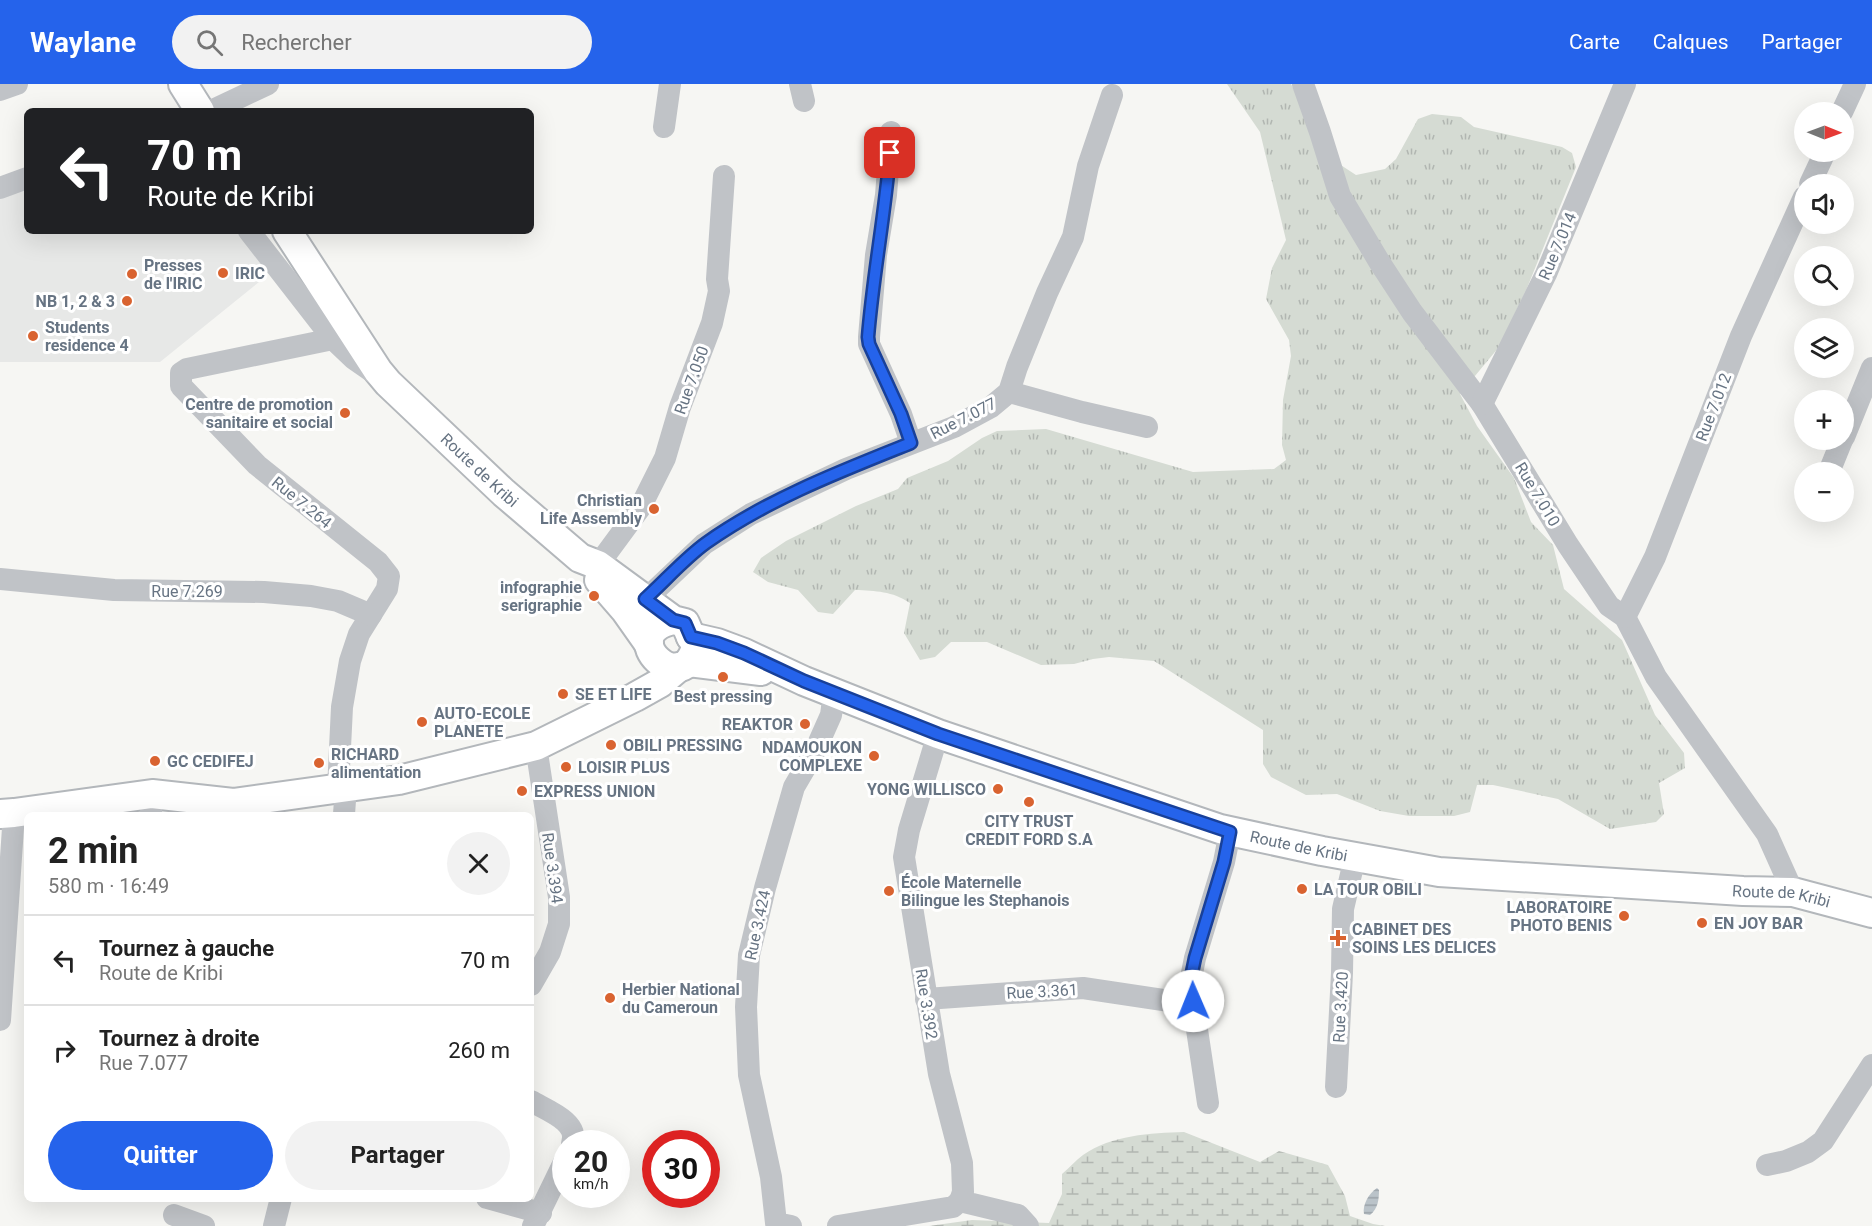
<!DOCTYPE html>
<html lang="fr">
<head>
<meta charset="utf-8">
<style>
	:root { --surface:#fff; --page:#f2f2f2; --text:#222; --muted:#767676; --line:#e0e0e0; --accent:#2563eb }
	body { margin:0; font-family:Roboto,sans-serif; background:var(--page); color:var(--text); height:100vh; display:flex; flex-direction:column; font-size:22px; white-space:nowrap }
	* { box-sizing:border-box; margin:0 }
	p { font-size:20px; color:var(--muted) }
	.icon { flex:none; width:33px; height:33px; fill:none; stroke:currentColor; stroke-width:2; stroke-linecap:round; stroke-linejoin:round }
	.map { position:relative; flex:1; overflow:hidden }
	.sheet { position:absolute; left:24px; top:728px; width:510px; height:390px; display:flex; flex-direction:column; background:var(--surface); border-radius:9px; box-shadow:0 6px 24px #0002 }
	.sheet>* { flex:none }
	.hud { position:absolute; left:24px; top:24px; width:510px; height:126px; border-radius:9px; box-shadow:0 6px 24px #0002; background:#202124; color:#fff; overflow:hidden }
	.needle { width:39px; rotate:91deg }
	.buttons { position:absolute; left:1794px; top:18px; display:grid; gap:12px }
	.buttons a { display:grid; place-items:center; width:60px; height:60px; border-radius:50%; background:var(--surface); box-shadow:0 6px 24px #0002; font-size:30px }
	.speed { position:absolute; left:552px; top:1046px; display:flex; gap:12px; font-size:30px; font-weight:700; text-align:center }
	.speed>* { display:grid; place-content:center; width:78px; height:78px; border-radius:50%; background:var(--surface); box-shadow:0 6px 24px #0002; line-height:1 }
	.speed small { font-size:15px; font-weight:400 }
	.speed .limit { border:9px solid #d22; background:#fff; color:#111 }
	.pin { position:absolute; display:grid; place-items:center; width:51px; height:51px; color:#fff; margin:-26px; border-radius:12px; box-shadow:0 3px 9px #0006 }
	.me { position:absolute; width:66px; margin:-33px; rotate:359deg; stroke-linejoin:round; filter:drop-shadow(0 0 4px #0008) }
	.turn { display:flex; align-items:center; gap:21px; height:126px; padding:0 24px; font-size:27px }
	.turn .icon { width:78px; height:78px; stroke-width:2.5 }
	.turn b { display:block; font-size:42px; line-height:51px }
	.round { display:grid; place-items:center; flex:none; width:63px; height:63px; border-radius:32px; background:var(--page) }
	.summary { display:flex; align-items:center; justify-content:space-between; height:102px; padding:0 24px }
	h1 { font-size:36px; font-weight:700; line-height:45px }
	.action { display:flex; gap:12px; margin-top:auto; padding:12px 24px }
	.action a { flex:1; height:69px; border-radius:36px; background:var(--accent); color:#fff; font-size:24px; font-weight:700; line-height:69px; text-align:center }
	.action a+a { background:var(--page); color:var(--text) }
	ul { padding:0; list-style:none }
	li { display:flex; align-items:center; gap:18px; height:90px; padding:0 24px; border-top:2px solid var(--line) }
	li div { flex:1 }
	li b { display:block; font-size:22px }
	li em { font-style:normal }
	header { display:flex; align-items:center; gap:36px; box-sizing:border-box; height:84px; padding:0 30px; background:var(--accent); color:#fff }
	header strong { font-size:28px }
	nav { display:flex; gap:33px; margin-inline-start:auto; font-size:21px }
	.search { width:420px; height:54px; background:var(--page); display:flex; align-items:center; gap:15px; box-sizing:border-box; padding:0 21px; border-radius:33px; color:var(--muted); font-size:22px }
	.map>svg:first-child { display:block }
	.built { fill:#e7e8e7 }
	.grass { fill:url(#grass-tufts) }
	.wetland { fill:url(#wetland-marsh) }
	.water { fill:url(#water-rules) }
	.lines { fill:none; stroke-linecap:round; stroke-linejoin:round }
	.major-casing { stroke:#b3b7bb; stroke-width:32 }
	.minor { stroke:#c0c3c7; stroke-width:22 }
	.major { stroke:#fff; stroke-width:28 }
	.route-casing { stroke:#184099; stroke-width:15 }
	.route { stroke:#2563eb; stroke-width:10 }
	.poi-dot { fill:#d96330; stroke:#fff; stroke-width:2 }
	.labels { text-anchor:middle; stroke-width:6; stroke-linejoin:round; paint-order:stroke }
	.street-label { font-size:16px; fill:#677483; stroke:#fff }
	.poi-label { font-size:16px; font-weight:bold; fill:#677483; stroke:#fff; text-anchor:start }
</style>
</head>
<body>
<header>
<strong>Waylane</strong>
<div class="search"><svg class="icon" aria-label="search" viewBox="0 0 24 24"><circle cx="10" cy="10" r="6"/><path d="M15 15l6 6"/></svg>Rechercher</div>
<nav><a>Carte</a><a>Calques</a><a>Partager</a></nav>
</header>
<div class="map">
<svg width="1872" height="1142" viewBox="0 0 1872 1142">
	<defs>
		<pattern id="grass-tufts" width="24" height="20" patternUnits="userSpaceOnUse" patternTransform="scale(1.5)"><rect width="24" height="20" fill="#d5dbd3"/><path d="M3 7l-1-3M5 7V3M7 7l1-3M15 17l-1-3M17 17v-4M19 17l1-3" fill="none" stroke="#b1b6b1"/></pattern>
		<pattern id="wetland-marsh" width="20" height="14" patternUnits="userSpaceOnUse" patternTransform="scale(1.5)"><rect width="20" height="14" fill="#d5dbd3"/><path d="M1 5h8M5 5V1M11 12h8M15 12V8" fill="none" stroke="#b1b6b1"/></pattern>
		<pattern id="water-rules" width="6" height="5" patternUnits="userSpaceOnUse" patternTransform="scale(1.5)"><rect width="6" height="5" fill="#bac3c9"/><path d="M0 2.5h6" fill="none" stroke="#9ba3a9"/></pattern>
	</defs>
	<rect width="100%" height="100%" fill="#f6f6f3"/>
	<!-- built -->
	<polygon class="built" points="27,101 27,147 237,147 262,178 265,186 264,194 160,278 0,278 0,110"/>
	<!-- grass -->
	<path class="grass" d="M1227,0h64l39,74 26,17 29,-6 11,-10 22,-40 14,-5 29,3 13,10 88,20 10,6 4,14 -49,121 -28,59 -39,47 17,32 37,52 17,44 22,23 11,44 58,51 33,75 29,38 1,15 -26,15 5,31 -8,8 -46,7 -52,-30 -65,-14h-16l-7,27 -16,4h-45l-29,-5 -43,-17 -31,1 -35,-18 -8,-13v-34l-109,-69 -45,-4 -16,2 -19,5 -33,1 -54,-23h-36l-16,15 -15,3 -16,-27 6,-30c-18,-12 -34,-12 -55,-13l-22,24 -15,-2 -20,-22 -30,-8 -15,-10 8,-14 25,-17 70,-35 42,-17 9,-11 41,-17 34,-23 15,-7 49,-2 147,43 81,-3 12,-9 -4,-15 1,-45 8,-44 -2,-16 -23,-41 6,-31 14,-28 -26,-108z"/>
	<!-- wetland -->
	<path class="wetland" d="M1184,1048l76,30 19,-11 49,14 17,31 5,20 23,8 12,2h-456l43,-6 77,3 13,-29v-20c7,-6 14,-14 21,-19 29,-20 67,-22 101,-23z"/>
	<!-- water -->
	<path class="water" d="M1377,1104l2,2c0,9 -1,19 -9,25l-6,-1c-2,-9 5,-21 13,-26z"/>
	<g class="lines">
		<!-- major casing -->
		<g class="major-casing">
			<g id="major">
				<polyline points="183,0 200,27"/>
				<path id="s1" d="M287,147l91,140 10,12 116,110 76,65 18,7 75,55 12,3 6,14 6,5c-11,63 -86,-8 -24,-22"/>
				<polyline points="599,496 625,526 649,560"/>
				<path id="s2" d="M691,553l26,6 27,10 60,28 134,53 282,95 102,22 117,21 304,19 50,1 79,21"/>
				<polyline points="689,578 761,587"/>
				<polyline points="0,730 14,729 152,710 233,719 399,696 536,662 635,613 660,599 679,583"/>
			</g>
		</g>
		<!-- minor -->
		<g class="minor">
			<polyline points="800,0 804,17"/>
			<polyline points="1303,0 1320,48 1340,112 1380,179 1412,228 1482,320 1568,461 1609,522 1625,533 1656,593 1767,750 1793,808"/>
			<polyline points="0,6 17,0"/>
			<polyline points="211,27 268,0"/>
			<polyline points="1842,28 1855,0"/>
			<polyline points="664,43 670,0"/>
			<polyline points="891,48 886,111 876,171 869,253 869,260 901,330 911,359"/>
			<polyline points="1810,100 1825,68"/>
			<polyline points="0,104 27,94"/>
			<polyline points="249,147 333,255 354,275 377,291"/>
			<polyline points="333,255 187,285 181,289 181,302 257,381 378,478 389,492 387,505 359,550 350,577 342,623 338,705"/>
			<polyline points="1009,308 1082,328 1147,343"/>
			<polyline points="1482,320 1546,190 1625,0"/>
			<polyline points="1844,353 1872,284"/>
			<polyline points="1829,388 1842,356"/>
			<polyline points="598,481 640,424 665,374 680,323 712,239 719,207 717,195 724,92"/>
			<polyline points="0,495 114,506 264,508 311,512 338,517 371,531"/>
			<polyline points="646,515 704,460 751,430 846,385 954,343 991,323 1009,308 1017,283 1047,209 1073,153 1088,82 1112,11"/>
			<polyline points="1625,533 1655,473 1741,252 1804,113"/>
			<polyline points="938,650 909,746 904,773 939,990 962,1079 963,1108 960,1117 1018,1131 1028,1142"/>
			<polyline points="151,730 152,710"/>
			<polyline points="344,730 346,703"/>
			<polyline points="531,901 550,868 559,840 559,813 536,662"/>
			<polyline points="926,915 1083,904 1183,919 1193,917"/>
			<polyline points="0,936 14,729"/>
			<polyline points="1336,1003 1342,889 1343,825 1355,773"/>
			<path d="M531,1017c15,9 49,21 41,42"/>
			<polyline points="1208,1019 1190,899 1195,874 1224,778 1230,748"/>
			<polyline points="1767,1081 1786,1077 1808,1068 1823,1057 1872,981"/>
			<polyline points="487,1114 541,1129"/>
			<polyline points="174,1131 204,1142"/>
			<polyline points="274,1142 281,1114"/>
			<polyline points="533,1142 566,1074"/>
			<polyline points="791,1142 776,1139 771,1093 749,991 746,923 749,871 765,804 794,703 815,667 831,631 834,609"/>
			<polyline points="838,1142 953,1123 960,1117"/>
		</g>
		<!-- major -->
		<use href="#major" class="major"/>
	</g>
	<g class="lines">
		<!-- route casing -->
		<g class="route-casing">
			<path id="route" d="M890,69c-5,62 -17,122 -22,184l1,7 32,70 10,29c-70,28 -143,56 -205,100 -22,16 -41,38 -61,56l28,21 12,3 6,14 26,6 27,10 60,28 134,53 292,98 -6,30 -29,96 -5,24 3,19"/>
		</g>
		<!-- route -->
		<use href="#route" class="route"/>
	</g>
	<!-- markers -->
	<g class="poi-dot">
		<circle cx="223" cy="189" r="6"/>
		<circle cx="132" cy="190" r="6"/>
		<circle cx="127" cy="217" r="6"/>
		<circle cx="33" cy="252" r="6"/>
		<circle cx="345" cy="329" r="6"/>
		<circle cx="654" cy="425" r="6"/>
		<circle cx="594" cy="512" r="6"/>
		<circle cx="723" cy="593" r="6"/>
		<circle cx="563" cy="610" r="6"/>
		<circle cx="422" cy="638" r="6"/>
		<circle cx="805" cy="640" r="6"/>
		<circle cx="611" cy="661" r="6"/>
		<circle cx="874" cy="672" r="6"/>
		<circle cx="155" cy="677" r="6"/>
		<circle cx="319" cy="679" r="6"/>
		<circle cx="566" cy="683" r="6"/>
		<circle cx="998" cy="705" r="6"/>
		<circle cx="522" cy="707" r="6"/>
		<circle cx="1029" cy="718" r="6"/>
		<circle cx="1302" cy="805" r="6"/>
		<circle cx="889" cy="807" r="6"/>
		<circle cx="1624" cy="832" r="6"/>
		<circle cx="1702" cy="839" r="6"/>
		<path d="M1335 845h6v6h6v6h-6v6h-6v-6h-6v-6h6z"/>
		<circle cx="610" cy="914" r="6"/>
	</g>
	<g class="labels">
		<!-- street labels -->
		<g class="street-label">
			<text transform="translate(1557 162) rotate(-67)" y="6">Rue 7.014</text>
			<text transform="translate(691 296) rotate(-70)" y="6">Rue 7.050</text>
			<text transform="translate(1713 323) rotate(-69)" y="6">Rue 7.012</text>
			<text transform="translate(963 334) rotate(-27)" y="6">Rue 7.077</text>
			<text dy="6" stroke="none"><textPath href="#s1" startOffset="309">Route de Kribi</textPath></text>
			<text transform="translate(1538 410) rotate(59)" y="6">Rue 7.010</text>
			<text transform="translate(302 418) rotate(39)" y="6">Rue 7.264</text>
			<text x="187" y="513">Rue 7.269</text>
			<text dy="6" stroke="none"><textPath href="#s2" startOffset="644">Route de Kribi</textPath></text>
			<text transform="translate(553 784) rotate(82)" y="6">Rue 3.394</text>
			<text dy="6" stroke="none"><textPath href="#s2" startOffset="1130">Route de Kribi</textPath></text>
			<text transform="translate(757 841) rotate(-78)" y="6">Rue 3.424</text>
			<text transform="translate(1042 907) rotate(-3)" y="6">Rue 3.361</text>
			<text transform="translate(927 920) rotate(81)" y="6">Rue 3.392</text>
			<text transform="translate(1340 923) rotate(-87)" y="6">Rue 3.420</text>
		</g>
		<!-- poi labels -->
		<g class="poi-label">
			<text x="144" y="187">Presses<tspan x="144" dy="18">de l'IRIC</tspan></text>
			<text x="235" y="195">IRIC</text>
			<text x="115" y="223" text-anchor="end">NB 1, 2 &amp; 3</text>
			<text x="45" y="249">Students<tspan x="45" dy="18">residence 4</tspan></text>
			<text x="333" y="326" text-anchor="end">Centre de promotion<tspan x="333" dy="18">sanitaire et social</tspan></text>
			<text x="642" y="422" text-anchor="end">Christian<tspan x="642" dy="18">Life Assembly</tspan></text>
			<text x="582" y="509" text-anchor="end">infographie<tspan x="582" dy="18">serigraphie</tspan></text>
			<text x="575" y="616">SE ET LIFE</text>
			<text x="723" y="618" text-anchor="middle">Best pressing</text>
			<text x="434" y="635">AUTO-ECOLE<tspan x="434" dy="18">PLANETE</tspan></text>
			<text x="793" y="646" text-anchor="end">REAKTOR</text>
			<text x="623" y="667">OBILI PRESSING</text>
			<text x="862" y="669" text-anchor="end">NDAMOUKON<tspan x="862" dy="18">COMPLEXE</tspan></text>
			<text x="331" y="676">RICHARD<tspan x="331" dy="18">alimentation</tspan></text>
			<text x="167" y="683">GC CEDIFEJ</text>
			<text x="578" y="689">LOISIR PLUS</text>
			<text x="986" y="711" text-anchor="end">YONG WILLISCO</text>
			<text x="534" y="713">EXPRESS UNION</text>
			<text x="1029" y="743" text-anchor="middle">CITY TRUST<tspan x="1029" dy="18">CREDIT FORD S.A</tspan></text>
			<text x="901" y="804">École Maternelle<tspan x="901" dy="18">Bilingue les Stephanois</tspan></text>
			<text x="1314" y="811">LA TOUR OBILI</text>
			<text x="1612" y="829" text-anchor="end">LABORATOIRE<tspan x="1612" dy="18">PHOTO BENIS</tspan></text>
			<text x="1714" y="845">EN JOY BAR</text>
			<text x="1352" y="851">CABINET DES<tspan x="1352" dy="18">SOINS LES DELICES</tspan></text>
			<text x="622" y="911">Herbier National<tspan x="622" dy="18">du Cameroun</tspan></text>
		</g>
	</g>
</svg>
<div class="buttons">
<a><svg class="needle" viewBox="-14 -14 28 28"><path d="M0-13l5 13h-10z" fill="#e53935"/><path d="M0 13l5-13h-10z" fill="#767676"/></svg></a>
<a><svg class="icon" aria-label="sound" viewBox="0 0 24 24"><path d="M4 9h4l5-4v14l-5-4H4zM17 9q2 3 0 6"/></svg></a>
<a><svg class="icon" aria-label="search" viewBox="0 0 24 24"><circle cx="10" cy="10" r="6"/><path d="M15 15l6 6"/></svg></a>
<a><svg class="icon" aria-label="layers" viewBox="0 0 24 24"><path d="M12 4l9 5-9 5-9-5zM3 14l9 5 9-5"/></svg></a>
<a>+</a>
<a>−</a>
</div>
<div class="speed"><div>20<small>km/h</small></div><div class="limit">30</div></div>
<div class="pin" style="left:890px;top:69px;background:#d93025"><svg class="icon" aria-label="arrive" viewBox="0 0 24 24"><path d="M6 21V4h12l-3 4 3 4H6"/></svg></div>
<svg class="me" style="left:1193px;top:917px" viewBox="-20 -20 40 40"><circle r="19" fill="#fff"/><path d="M0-13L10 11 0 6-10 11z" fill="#2563eb"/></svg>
<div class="hud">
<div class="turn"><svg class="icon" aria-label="left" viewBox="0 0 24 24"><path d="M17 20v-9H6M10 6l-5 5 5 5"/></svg><div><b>70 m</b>Route de Kribi</div></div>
</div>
<section class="sheet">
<div class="summary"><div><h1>2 min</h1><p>580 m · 16:49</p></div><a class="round"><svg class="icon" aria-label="close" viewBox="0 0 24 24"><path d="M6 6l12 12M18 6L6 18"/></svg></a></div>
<ul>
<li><svg class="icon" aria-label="left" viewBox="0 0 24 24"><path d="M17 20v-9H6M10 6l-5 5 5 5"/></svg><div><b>Tournez à gauche</b><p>Route de Kribi</p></div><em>70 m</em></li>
<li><svg class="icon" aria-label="right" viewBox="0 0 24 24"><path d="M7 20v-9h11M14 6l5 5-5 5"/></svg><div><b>Tournez à droite</b><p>Rue 7.077</p></div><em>260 m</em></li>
</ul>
<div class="action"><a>Quitter</a><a>Partager</a></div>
</section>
</div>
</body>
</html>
